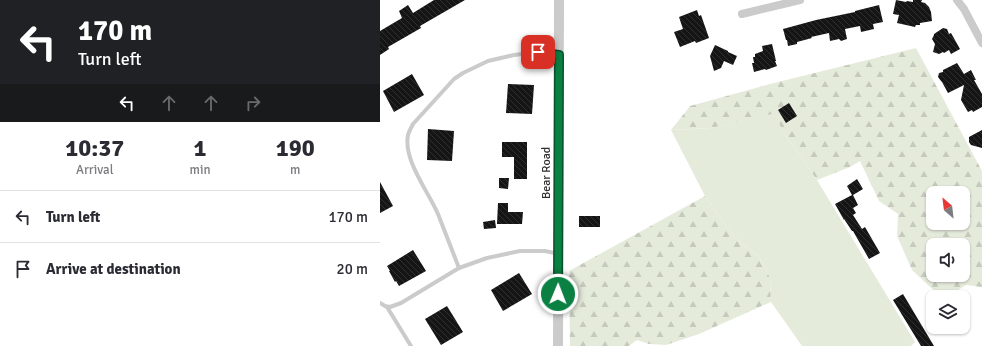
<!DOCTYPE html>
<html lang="en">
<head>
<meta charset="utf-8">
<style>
	:root { --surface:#fff; --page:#f2f2f3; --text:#2b2b33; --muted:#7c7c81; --line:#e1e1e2 }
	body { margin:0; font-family:Signika,sans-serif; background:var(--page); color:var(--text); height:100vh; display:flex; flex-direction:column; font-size:15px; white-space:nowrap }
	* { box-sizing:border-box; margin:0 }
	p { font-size:13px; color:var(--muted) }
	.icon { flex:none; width:22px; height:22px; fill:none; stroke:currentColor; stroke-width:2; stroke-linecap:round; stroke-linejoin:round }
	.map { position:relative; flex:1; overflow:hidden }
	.side { display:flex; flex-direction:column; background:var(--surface); width:380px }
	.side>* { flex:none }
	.banner { background:#202124; color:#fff; overflow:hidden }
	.needle { width:26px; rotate:332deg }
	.controls { position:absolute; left:546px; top:186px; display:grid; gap:8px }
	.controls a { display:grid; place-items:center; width:44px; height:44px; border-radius:8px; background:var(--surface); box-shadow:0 1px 3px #0004; font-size:20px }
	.pin { position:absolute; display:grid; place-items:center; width:34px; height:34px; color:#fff; margin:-17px; border-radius:8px; box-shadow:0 2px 6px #0006 }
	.me { position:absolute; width:44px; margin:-22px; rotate:1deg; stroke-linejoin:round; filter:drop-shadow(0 0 3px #0008) }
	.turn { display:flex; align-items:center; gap:14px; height:84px; padding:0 12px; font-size:18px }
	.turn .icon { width:52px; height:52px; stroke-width:2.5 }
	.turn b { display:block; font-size:28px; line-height:34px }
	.lanes { display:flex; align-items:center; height:38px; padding:0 12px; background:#0003; justify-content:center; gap:20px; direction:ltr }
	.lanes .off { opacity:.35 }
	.eta { display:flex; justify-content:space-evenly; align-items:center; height:68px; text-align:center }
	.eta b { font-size:24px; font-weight:800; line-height:28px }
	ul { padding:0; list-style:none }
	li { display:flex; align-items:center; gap:12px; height:52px; padding:0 12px; border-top:1px solid var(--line) }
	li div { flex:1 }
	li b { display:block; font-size:15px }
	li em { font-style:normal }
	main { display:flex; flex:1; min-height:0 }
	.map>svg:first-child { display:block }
	.green { fill:#e5ebdb }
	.forest { fill:url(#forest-firs); fill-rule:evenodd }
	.building { fill:url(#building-back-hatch) }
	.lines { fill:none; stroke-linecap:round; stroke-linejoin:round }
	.service { stroke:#cbcbcb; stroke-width:4 }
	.minor { stroke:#cbcbcb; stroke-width:8 }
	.tertiary { stroke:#cbcbcb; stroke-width:10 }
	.route-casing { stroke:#07532c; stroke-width:10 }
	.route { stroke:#0b8043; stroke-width:7 }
	.labels { text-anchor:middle; stroke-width:4; stroke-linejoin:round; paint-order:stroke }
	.street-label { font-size:12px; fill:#2e2e2e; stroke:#fff }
</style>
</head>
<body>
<main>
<section class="side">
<div class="banner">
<div class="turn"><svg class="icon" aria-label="left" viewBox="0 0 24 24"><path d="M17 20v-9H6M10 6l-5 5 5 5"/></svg><div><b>170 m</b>Turn left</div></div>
<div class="lanes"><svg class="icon" aria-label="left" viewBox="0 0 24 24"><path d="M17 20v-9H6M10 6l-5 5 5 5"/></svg><svg class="icon off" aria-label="ahead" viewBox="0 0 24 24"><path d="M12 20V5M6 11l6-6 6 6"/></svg><svg class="icon off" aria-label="ahead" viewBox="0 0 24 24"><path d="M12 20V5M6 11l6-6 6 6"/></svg><svg class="icon off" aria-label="right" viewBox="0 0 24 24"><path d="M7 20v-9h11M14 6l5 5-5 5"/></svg></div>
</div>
<div class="eta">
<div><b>10:37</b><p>Arrival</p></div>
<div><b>1</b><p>min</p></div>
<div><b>190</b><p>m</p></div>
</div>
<ul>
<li><svg class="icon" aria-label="left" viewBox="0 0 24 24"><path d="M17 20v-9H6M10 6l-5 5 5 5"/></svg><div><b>Turn left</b></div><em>170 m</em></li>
<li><svg class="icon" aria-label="arrive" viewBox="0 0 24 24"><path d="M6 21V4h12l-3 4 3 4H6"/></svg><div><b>Arrive at destination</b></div><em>20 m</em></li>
</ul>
</section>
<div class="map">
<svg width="602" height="346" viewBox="0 0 602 346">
	<defs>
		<pattern id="forest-firs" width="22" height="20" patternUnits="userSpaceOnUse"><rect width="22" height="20" fill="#e5ebdb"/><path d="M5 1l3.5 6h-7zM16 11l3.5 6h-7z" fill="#c5cabc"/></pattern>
		<pattern id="building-back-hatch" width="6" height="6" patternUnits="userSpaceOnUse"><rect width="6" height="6" fill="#151515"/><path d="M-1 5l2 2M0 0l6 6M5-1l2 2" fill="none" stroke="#2f2f2f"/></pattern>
	</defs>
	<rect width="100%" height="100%" fill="#fff"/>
	<!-- green -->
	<polygon class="green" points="396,112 401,129 437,180 535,342 531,346 422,346 391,302 390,278 379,257 356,239 325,196 291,130 331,128"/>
	<!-- forest -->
	<g class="forest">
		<path d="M536,48l66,123v116l-16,-2 -19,12h-4l-13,-10 -18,-17 -15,-34 1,-22 -19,-13 -19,-40 -10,6 -33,13 -36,-51 -5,-16 -65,15 -40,2 19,-24 80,-22zM553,193h30v30h-30zM553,245h30v30h-30z"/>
		<polygon points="325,196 356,239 379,257 390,278 391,302 319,334 286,345 269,344 257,340 249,346 190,346 189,271"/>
	</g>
	<!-- building -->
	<g class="building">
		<polygon points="54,0 85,0 40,26 41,28 8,47 9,49 0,55 0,31 22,18 19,11 28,5 33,13"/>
		<polygon points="516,0 526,2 527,1 533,2 533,0 542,0 541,2 545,3 549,7 551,12 552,21 540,23 540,25 536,25 535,27 517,23 519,15 513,14"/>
		<polygon points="499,5 503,22 493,24 494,29 481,32 480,26 465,29 467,39 461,41 459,39 450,41 449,33 431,37 432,38 417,42 417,44 408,46 407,40 406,40 403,29 436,20 475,12 475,11"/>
		<polygon points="317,10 319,16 321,15 329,38 316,43 315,41 300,47 294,32 303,29 299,17"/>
		<polygon points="563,28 567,29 569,34 571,33 580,49 571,54 569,50 564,53 563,52 559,54 553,52 555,44 552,39 554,35 554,34"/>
		<polygon points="392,44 396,61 395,61 397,66 386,70 385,69 374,72 372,63 374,63 373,57 375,57 375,54 383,51 382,46"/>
		<polygon points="335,45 348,51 348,52 357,56 353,65 344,61 341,68 334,71 330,56"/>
		<polygon points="577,63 584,74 591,70 596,80 594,80 602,94 602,107 593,112 592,110 588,112 581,100 584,85 568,93 562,82 561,81 558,77 559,73 563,72 563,70"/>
		<polygon points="32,74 44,95 14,112 3,91"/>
		<polygon points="128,84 154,85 152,114 126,113"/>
		<polygon points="409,103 417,116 406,123 398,110"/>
		<polygon points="48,129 74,131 72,161 47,160"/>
		<polygon points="602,130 602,148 591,145 589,142 589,137"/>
		<polygon points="122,142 147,142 147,179 134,179 134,157 122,157"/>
		<polygon points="119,178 129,178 128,189 119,188"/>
		<polygon points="477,179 483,189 473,195 478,205 473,208 476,213 473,215 482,229 485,227 500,253 489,259 473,231 472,231 464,219 464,220 455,204 472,195 467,186"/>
		<polygon points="0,182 13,206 0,213"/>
		<polygon points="118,203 128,203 128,212 143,212 142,224 117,224"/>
		<rect x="199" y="216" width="21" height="11"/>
		<polygon points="115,220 116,228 104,229 103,222"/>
		<polygon points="33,250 46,271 19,286 16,281 15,282 9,271 10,271 7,266"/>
		<polygon points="139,273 152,294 123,311 111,290"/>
		<polygon points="523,294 554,346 541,346 513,300"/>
		<polygon points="67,306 83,332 61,345 45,319"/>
	</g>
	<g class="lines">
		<!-- service -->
		<g class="service">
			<path d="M79,268c-7,-18 -14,-36 -21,-54 -10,-23 -35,-54 -30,-79 1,-4 3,-7 5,-11l41,-45 9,-6 25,-12 26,-6 24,-3 21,3"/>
			<polyline points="0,303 5,306 10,307 21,303 79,268 107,258 140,251 165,251 179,254"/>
			<polyline points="7,307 31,346"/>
		</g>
		<!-- minor -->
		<g class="minor">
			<polyline points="577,0 584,9 602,43"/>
			<polyline points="362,14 420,0"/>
		</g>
		<!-- tertiary -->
		<polyline class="tertiary" points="178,346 179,0"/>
	</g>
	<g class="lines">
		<!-- route casing -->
		<g class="route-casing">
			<polyline id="route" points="158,52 179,55 178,294"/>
		</g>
		<!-- route -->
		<use href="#route" class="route"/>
	</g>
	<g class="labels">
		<!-- street labels -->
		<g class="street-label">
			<text transform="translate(166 173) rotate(-90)" y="4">Bear Road</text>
		</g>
	</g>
</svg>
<div class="controls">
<a><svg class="needle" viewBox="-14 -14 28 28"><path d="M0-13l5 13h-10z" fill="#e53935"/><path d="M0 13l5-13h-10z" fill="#7c7c81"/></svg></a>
<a><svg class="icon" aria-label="sound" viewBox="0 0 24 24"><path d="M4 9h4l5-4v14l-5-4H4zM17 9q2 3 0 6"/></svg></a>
<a><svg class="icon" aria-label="layers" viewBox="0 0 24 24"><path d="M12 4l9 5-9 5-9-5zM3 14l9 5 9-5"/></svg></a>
</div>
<div class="pin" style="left:158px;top:52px;background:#d93025"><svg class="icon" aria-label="arrive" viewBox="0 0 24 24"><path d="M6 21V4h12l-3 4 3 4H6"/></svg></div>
<svg class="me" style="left:178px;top:294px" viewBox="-20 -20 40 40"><circle r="17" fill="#0b8043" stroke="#fff" stroke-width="3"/><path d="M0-11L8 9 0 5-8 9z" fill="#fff"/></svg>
</div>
</main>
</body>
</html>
